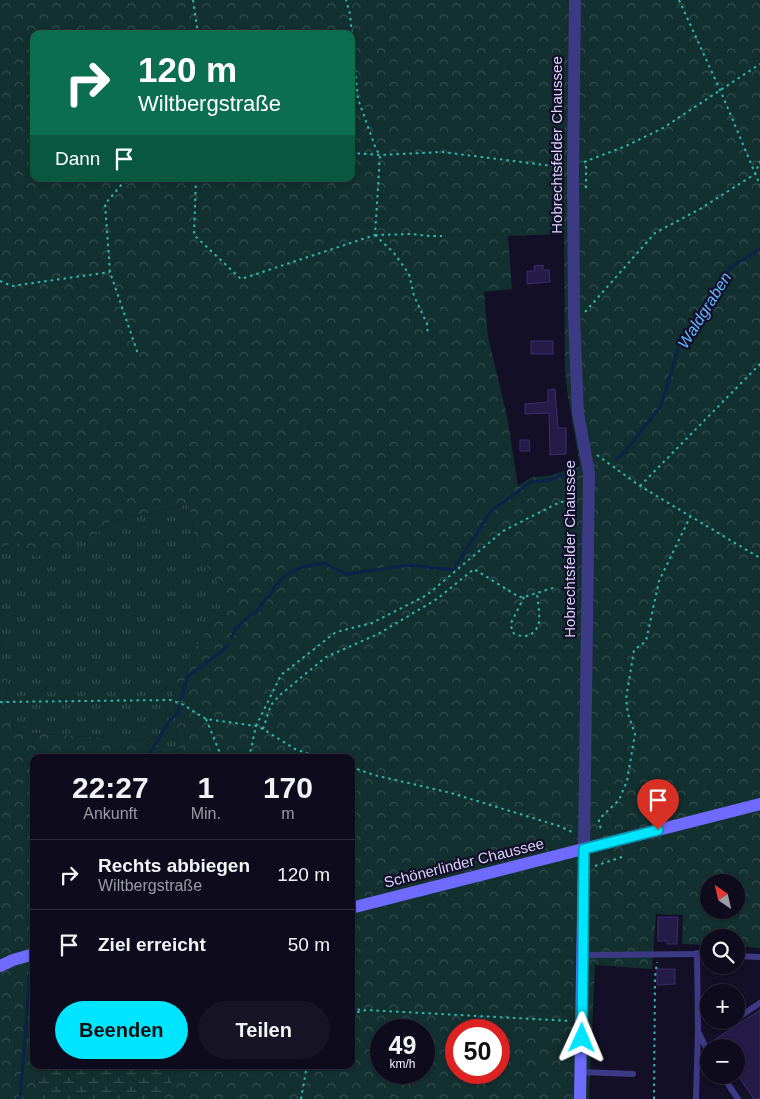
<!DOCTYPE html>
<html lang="de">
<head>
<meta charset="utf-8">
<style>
	:root { --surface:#0e0b1c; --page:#171425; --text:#f1f3f6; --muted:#9b9ba3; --line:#2e2b3b; --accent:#00e5ff }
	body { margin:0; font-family:Arial,sans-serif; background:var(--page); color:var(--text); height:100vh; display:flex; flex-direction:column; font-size:19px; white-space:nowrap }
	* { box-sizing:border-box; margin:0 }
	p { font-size:16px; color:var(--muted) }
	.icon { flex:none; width:28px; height:28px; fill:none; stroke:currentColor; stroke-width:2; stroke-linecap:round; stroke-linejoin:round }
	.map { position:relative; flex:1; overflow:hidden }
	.sheet { position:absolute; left:30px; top:754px; width:325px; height:315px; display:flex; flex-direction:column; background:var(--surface); border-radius:10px; box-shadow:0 1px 4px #0004,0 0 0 1px var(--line) }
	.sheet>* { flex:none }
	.banner { position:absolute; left:30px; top:30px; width:325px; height:152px; border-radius:10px; box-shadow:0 1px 4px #0004,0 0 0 1px var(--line); background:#0b6e4f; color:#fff; overflow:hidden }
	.needle { width:32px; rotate:326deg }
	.fabs { position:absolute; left:700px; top:874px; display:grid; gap:10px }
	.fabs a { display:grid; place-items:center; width:45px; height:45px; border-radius:50%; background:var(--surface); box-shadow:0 1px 4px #0004,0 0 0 1px var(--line); font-size:25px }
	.speed { position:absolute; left:370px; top:1019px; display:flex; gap:10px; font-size:25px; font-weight:700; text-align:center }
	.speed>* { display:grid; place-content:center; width:65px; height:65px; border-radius:50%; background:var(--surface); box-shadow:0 1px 4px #0004,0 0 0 1px var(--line); line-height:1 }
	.speed small { font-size:12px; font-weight:400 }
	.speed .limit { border:8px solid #d22; background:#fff; color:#111 }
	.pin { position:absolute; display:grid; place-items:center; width:42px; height:42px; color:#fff; margin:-51px -21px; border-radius:50% 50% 50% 0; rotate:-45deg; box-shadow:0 0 5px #0007 }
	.pin .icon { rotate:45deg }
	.me { position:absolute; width:55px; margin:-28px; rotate:1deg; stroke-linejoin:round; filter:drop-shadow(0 0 4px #0008) }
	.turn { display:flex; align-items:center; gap:18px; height:105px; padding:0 25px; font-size:22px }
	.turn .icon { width:65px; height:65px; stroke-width:2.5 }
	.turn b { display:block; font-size:35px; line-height:42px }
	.then { display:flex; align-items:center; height:48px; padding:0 25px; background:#0003; gap:10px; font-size:19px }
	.eta { display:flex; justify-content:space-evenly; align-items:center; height:85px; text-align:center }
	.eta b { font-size:30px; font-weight:800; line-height:35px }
	.button { display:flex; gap:10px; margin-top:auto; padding:10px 25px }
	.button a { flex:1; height:58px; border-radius:30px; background:var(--accent); color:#111; font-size:20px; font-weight:800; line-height:58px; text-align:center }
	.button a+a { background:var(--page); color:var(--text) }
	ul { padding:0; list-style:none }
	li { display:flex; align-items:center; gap:15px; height:70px; padding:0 25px; border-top:1px solid var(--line) }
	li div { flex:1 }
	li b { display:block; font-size:19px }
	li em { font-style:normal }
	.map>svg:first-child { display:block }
	.grass { fill:url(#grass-tufts) }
	.forest { fill:url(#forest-crowns); fill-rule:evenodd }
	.wetland { fill:url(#wetland-marsh) }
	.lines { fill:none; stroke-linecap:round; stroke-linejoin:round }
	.stream { stroke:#0c2248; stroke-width:3 }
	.building { fill:#241b47; stroke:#3b2d73 }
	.path { stroke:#2fb8b0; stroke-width:2; stroke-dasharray:2.5 4; stroke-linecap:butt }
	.service { stroke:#3d3a85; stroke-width:6 }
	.tertiary { stroke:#3d3a85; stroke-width:12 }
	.secondary { stroke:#6f6bff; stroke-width:12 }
	.route-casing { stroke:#0095a6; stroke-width:12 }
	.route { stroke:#00e5ff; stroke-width:9 }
	.labels { text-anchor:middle; stroke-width:4.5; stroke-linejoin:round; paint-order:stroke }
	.street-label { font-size:15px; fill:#d9d4ff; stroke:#130f26 }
	.water-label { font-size:16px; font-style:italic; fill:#62b6ff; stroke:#130f26 }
</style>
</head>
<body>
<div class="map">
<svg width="760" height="1099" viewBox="0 0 760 1099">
	<defs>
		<pattern id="grass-tufts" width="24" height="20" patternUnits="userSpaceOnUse" patternTransform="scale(1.25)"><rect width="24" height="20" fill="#12302f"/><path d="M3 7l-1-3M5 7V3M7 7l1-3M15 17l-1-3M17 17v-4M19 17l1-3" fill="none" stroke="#344d4e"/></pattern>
		<pattern id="forest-crowns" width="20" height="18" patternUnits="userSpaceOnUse" patternTransform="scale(1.25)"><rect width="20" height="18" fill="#12302f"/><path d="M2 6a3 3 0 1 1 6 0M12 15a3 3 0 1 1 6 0" fill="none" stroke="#344d4e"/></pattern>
		<pattern id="wetland-marsh" width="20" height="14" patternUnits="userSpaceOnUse" patternTransform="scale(1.25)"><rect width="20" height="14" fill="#12302f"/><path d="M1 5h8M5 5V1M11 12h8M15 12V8" fill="none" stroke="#344d4e"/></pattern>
	</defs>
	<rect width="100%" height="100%" fill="#130f26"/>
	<!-- grass -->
	<polygon class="grass" points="189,504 197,552 228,598 192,653 173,686 180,757 154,757 163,735 138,740 14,732 0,643 0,548 16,542 96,535 110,522"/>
	<!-- forest -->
	<g class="forest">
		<path d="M0,0h760v948l-24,-2v-8h-27v7l-27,-1 1,-29 -27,-1 -4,55 -57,-4 -6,134h-425l16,-34h171v-307l-171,-1 -7,-71 19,-33 36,-55 -31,-46 -8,-48 -79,18 -14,13 -60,22 -20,-15 -16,6zM34,34h317v145h-317zM564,234l1,137 3,25 12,70 -32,10 -16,1 -14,9 -11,-70 -19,-79 -4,-45 28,-3 -4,-53zM709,882h27v28h-27zM381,1030h43v42h-43zM456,1030h43v42h-43z"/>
		<polygon points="0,643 14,732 138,740 164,735 154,757 34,758 34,1065 36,1065 37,1099 0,1099"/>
	</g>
	<!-- wetland -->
	<polygon class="wetland" points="36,1065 180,1065 164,1099 37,1099"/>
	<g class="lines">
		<!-- stream -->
		<g class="stream">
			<polyline points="616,459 622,455 661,406 679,346 731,267 760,249"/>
			<polyline points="232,638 235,629 249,616 257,611 282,578 299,568 324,563 346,574 411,565 453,570 491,511 531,482 549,480 569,473"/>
			<polyline points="181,699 187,677 221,652 228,644"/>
			<polyline points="147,758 170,720 178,713 179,706"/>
			<polyline points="20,1099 30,972"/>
		</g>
	</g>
	<!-- building -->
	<g class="building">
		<polygon points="543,265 543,270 549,270 550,282 527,284 527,271 535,271 534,266"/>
		<rect x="531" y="341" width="22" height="13"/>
		<polygon points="555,389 558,428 566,428 566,454 550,455 549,413 525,414 525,404 548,402 548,390"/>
		<polygon points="520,440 529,440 530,451 520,451"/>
		<polygon points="658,917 678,917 677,944 667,944 667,941 658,941"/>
		<polygon points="657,969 675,969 675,984 657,985"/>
		<polygon points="760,1010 760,1099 754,1099 736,1073 736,1048 719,1048 714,1040"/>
	</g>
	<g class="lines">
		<!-- path -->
		<g class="path">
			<polyline points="193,0 198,34"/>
			<polyline points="679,0 721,92 760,185"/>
			<polyline points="351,153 380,155 442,152 561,167"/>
			<polyline points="584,162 626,146 663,128 760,64"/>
			<polyline points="133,179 122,184 105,204 110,272 138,354"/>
			<polyline points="196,179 194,235 241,279 375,235 380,155 376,149 358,99 350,14 346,0"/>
			<polyline points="586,188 586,161"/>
			<polyline points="375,235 394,253 409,274 414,296 428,326 427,335"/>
			<polyline points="375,235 412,234 430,236 442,236"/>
			<polyline points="0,281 12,286 110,272"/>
			<polyline points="585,312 655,233 700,209 755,174 760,161"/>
			<polyline points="597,455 640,486 760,558"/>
			<polyline points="640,486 760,364"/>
			<path d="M524,597l-13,26 1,9c11,8 24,4 27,-10 1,-8 -1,-20 -2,-28"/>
			<polyline points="0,702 170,700 182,704 206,719 256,726 263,729 295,749 321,758"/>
			<polyline points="206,719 222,758"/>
			<polyline points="263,729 271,705 280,695 326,657 378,634 437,599 474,569 519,597 527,596 556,587"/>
			<polyline points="249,758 256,726 281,675 336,632 372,623 427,595 503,531 560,502 577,501"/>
			<polyline points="351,767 374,775 451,793 559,826 574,833"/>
			<polyline points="601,828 599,825 599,819 619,800 627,781 635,734 628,714 626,699 634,650 646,641 659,581 690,517"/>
			<polyline points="595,866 625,856"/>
			<polyline points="351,1009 363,1010"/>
			<polyline points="351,1014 366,1010 571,1021"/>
			<polyline points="301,1099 307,1065"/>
			<polyline points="654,1099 655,977 657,962"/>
		</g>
		<!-- service -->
		<g class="service">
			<polyline points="583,955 709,954"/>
			<polyline points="736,956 760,957"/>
			<polyline points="736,1019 760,1003"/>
			<polyline points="727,1025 735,1020"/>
			<polyline points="698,1031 709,1054"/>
			<polyline points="581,1072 633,1074"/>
			<polyline points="722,1075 738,1099"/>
			<polyline points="696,1099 698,1030 697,953"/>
		</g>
		<!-- tertiary -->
		<polyline class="tertiary" points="575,0 573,169 574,316 578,413 589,473 584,849"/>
		<!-- secondary -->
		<g class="secondary">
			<polyline points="351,908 760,804"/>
			<polyline points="0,966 13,960 34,954"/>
			<polyline points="580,1099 584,849"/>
		</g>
	</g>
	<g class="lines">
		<!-- route casing -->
		<g class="route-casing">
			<polyline id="route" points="582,1038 584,849 658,830"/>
		</g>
		<!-- route -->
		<use href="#route" class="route"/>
	</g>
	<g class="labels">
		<!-- street labels -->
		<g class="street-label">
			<text transform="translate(557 145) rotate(-90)" y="5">Hobrechtsfelder Chaussee</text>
			<text transform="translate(570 549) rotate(-90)" y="5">Hobrechtsfelder Chaussee</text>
			<text transform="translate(464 863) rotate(-14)" y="5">Schönerlinder Chaussee</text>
		</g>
		<!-- water labels -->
		<g class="water-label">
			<text transform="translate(704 310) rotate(-58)" y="6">Waldgraben</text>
		</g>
	</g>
</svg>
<div class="fabs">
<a><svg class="needle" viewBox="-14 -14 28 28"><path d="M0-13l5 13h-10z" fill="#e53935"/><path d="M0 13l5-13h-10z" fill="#9b9ba3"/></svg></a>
<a><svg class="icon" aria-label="search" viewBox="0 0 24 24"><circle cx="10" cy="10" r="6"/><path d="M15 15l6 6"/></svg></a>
<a>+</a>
<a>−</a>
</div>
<div class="speed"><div>49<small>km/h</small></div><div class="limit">50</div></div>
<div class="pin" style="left:658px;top:830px;background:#d93025"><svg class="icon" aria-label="arrive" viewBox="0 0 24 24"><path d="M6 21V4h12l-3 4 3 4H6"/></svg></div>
<svg class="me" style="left:582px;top:1038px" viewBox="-20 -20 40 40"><path d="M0-17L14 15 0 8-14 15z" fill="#00e5ff" stroke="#fff" stroke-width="4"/></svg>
<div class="banner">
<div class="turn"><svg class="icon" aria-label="right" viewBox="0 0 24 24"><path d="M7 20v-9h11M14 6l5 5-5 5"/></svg><div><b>120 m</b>Wiltbergstraße</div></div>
<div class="then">Dann<svg class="icon" aria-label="arrive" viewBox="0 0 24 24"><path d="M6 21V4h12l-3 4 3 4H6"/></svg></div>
</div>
<section class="sheet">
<div class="eta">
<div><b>22:27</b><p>Ankunft</p></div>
<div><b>1</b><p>Min.</p></div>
<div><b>170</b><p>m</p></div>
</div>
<ul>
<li><svg class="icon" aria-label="right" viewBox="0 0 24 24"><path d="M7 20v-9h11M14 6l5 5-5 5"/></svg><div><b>Rechts abbiegen</b><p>Wiltbergstraße</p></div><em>120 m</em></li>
<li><svg class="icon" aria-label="arrive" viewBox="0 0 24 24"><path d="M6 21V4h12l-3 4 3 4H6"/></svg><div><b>Ziel erreicht</b></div><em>50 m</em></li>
</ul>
<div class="button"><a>Beenden</a><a>Teilen</a></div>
</section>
</div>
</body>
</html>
